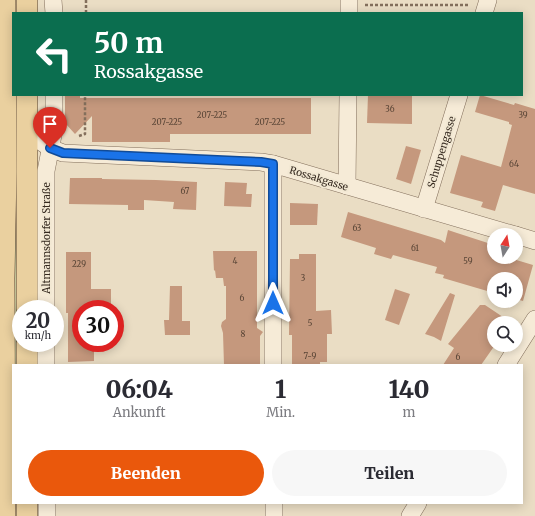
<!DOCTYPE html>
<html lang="de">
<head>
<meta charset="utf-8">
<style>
	:root { --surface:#fff; --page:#f7f7f7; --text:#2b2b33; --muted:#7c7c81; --accent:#ea580c }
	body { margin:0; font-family:Merriweather,serif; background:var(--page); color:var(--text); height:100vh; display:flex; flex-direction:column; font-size:15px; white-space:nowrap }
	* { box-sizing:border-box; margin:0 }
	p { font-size:13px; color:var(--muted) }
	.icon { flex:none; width:22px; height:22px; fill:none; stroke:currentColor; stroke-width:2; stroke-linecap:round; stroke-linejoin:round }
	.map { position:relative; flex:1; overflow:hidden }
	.drawer { position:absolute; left:12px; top:364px; width:511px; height:140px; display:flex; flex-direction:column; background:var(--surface); border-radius:0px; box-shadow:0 2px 10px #0003 }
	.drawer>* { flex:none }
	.banner { position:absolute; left:12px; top:12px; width:511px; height:84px; border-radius:0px; box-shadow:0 2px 10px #0003; background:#0b6e4f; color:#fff; overflow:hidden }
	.needle { width:26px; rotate:11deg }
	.buttons { position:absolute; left:487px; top:228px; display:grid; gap:8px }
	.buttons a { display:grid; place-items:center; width:36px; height:36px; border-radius:50%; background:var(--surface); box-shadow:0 2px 10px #0003; font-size:20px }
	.speed { position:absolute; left:12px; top:300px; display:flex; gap:8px; font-size:20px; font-weight:700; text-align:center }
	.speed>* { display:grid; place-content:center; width:52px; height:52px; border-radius:50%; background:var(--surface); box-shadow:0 2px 10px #0003; line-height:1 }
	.speed small { font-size:10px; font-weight:400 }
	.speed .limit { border:6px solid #d22; background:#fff; color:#111 }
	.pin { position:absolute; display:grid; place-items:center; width:34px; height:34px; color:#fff; margin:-41px -17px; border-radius:50% 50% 50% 0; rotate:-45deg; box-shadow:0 0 4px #0007 }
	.pin .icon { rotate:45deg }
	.me { position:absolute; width:44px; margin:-22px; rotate:0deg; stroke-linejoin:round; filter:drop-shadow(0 0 3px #0008) }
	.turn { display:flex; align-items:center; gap:14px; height:84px; padding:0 16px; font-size:18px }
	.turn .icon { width:52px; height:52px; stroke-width:2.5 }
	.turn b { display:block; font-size:28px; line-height:34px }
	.eta { display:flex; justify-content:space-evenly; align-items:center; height:68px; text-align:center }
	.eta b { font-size:24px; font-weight:800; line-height:28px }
	.button { display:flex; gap:8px; margin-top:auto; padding:8px 16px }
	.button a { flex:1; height:46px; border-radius:24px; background:var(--accent); color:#fff; font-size:16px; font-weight:800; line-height:46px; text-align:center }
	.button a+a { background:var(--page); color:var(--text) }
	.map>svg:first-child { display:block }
	.green { fill:#c4c799 }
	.building { fill:#c5987d }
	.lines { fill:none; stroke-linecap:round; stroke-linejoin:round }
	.minor-casing { stroke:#836f5c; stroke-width:18 }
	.major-casing { stroke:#513e30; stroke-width:22 }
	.path { stroke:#836f5c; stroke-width:2.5; stroke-dasharray:3 2; stroke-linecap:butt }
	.minor { stroke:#f6ebd7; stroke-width:17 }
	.major { stroke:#ead09f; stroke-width:21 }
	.route-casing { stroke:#114b97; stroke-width:10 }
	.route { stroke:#1a73e8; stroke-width:7 }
	.labels { text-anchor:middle; stroke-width:4; stroke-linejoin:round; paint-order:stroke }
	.number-label { font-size:8px; fill:#594536 }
	.street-label { font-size:10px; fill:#35291f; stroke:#f2e8d3 }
</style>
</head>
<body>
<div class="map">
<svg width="535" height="516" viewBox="0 0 535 516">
	<rect width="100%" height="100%" fill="#eaddc4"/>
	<!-- green -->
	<rect class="green" x="14" y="175" width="5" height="190"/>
	<!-- building -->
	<g class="building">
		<polygon points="65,95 80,95 80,98 311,98 311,134 170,134 170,142 92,142 92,116 75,134 65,123"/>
		<polygon points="368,95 412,95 412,124 367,123"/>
		<polygon points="480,95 514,105 515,103 535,109 535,194 503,185 495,211 481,207 483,202 450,193 461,155 501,167 512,125 509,124 509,122 475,112"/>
		<polygon points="406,146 421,150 411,184 396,179"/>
		<polygon points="70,178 102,178 102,179 156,180 197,182 196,210 173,209 174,202 144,200 144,210 128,210 128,205 69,204"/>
		<polygon points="225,182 247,183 246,194 252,194 251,207 224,206"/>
		<polygon points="290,203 318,204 317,225 290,225"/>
		<polygon points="348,212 418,233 441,240 445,243 448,230 457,233 494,245 494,257 506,257 533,265 523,301 516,299 516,279 494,279 494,293 443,278 444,275 435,273 437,267 393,255 391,259 374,254 376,248 341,237"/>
		<polygon points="213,251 257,251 257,328 263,332 260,336 260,365 224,365 223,333 221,326 222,322 226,319 226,286 224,286 223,278 216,278 215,270 214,271"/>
		<polygon points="66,252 91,252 91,289 111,289 111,309 81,309 81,343 94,343 94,361 68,362 68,313 66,313"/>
		<polygon points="299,254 316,254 316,311 331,310 332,334 327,334 327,362 320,362 320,365 292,365 292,335 289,335 290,259 299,259"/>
		<polygon points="170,286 182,286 182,321 190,321 190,335 165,335 164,320 169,320"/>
		<polygon points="395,289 410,294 399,325 385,320"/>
		<polygon points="450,293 455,295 441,341 434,337 425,334"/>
		<polygon points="480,305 485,305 512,323 494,323 495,345 481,365 443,365 454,348 448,344"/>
	</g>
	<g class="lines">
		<!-- minor casing -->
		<g class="minor-casing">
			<g id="minor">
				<polyline points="53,0 54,13"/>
				<polyline points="349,13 349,0"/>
				<polyline points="484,13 488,0"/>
				<polyline points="27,132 50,148 63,153 261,162 273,164 515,235"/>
				<polyline points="273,164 273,365"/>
				<polyline points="347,186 348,95"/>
				<polyline points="424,209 459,95"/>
				<polyline points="516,235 535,241"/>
				<polyline points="46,309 46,171 54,130 54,95"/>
				<polyline points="46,343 46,365"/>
				<polyline points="506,365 535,319"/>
				<polyline points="47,503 47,516"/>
				<polyline points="274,503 274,516"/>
				<polyline points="410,516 418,503"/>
			</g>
		</g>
		<!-- major casing -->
		<g class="major-casing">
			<g id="major">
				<polyline points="27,0 27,13"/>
				<polyline points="27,309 27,95"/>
				<polyline points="27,365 27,343"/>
				<polyline points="5,516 4,278 6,171 5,0"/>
				<polyline points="27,516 27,503"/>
			</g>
		</g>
		<!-- path -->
		<g class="path">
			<polyline points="86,0 86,13"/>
			<polyline points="365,5 468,5"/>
			<polyline points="79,136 85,134 85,95"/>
		</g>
		<!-- minor -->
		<use href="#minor" class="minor"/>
		<!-- major -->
		<use href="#major" class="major"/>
	</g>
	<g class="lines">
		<!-- route casing -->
		<g class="route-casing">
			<polyline id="route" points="50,148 63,153 261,162 273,164 273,303"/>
		</g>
		<!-- route -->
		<use href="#route" class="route"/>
	</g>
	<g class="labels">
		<!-- number labels -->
		<g class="number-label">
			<text x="390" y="112">36</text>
			<text x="212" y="118">207-225</text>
			<text x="523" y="118">39</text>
			<text x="167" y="125">207-225</text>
			<text x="270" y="125">207-225</text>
			<text x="514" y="167">64</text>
			<text x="185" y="194">67</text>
			<text x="357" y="231">63</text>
			<text x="415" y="251">61</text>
			<text x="235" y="264">4</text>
			<text x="468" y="264">59</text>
			<text x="79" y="267">229</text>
			<text x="303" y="281">3</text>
			<text x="242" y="301">6</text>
			<text x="310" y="326">5</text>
			<text x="243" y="337">8</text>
			<text x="310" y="359">7-9</text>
			<text x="458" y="360">6</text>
		</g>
		<!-- street labels -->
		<g class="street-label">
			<text transform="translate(441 152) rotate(-73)" y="4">Schuppengasse</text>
			<text transform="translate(319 178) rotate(17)" y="4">Rossakgasse</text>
			<text transform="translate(46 238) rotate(-90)" y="4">Altmannsdorfer Straße</text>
		</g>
	</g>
</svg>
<div class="buttons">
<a><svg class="needle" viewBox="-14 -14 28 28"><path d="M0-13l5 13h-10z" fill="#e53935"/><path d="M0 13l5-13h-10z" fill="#7c7c81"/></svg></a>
<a><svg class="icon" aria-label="sound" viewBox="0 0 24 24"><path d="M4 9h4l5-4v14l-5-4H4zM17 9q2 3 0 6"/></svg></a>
<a><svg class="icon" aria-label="search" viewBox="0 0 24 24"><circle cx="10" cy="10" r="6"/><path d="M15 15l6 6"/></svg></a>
</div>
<div class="speed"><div>20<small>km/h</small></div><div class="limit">30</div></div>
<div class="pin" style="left:50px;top:148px;background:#d93025"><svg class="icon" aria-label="arrive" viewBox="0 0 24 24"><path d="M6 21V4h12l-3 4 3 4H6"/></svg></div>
<svg class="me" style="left:273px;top:303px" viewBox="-20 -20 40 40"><path d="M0-17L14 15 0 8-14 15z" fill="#1a73e8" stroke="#fff" stroke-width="4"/></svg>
<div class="banner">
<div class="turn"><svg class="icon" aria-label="left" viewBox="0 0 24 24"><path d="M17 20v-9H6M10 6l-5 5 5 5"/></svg><div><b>50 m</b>Rossakgasse</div></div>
</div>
<section class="drawer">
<div class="eta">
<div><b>06:04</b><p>Ankunft</p></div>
<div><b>1</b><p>Min.</p></div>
<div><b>140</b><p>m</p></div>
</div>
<div class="button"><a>Beenden</a><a>Teilen</a></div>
</section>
</div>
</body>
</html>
